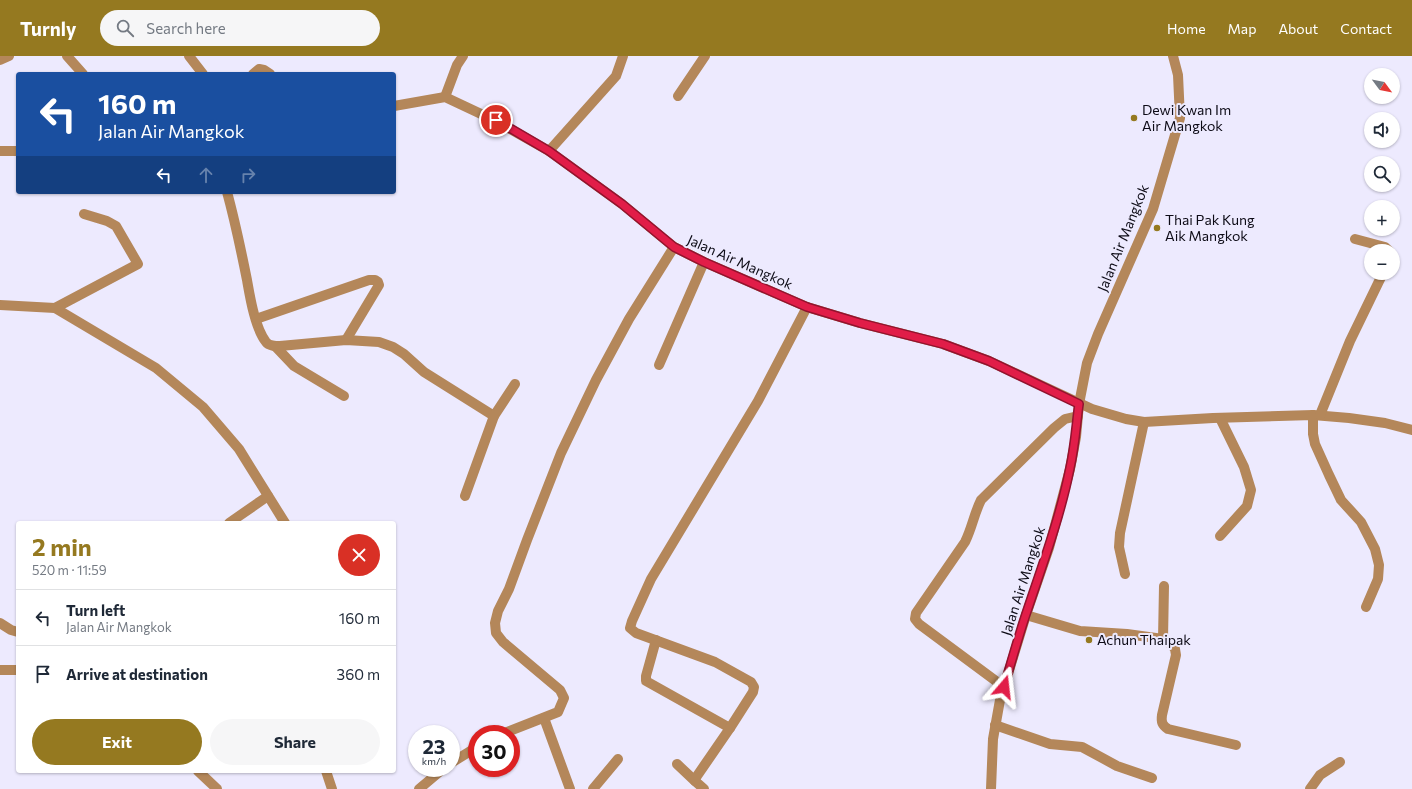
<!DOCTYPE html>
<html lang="en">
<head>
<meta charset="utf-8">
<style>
	:root { --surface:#fff; --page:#f6f6f7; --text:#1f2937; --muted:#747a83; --line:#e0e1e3; --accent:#957920 }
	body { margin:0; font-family:Commissioner,sans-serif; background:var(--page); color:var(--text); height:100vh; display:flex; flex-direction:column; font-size:15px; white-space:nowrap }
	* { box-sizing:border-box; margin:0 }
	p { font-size:13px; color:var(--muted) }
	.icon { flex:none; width:22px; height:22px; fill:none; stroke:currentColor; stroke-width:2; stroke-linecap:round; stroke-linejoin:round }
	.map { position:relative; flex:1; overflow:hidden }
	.side { position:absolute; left:16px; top:465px; width:380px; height:252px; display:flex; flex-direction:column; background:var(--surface); border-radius:4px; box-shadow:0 1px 3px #0004 }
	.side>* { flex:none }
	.hud { position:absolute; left:16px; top:16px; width:380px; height:122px; border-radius:4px; box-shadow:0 1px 3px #0004; background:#1a4fa0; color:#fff; overflow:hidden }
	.needle { width:26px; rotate:122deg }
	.buttons { position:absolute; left:1364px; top:12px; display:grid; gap:8px }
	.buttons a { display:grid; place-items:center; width:36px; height:36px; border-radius:50%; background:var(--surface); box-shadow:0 1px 3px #0004; font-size:20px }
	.speed { position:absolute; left:408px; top:669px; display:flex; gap:8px; font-size:20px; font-weight:700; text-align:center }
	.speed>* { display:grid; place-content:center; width:52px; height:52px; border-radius:50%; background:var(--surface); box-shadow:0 1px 3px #0004; line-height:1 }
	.speed small { font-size:10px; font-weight:400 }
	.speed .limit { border:6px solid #d22; background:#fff; color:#111 }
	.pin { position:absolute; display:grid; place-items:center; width:34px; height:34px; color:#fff; margin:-17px; border:2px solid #fff; border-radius:50%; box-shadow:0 1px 4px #0007 }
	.me { position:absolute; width:44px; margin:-22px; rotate:17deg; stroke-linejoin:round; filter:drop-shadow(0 0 3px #0008) }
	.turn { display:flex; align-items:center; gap:14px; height:84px; padding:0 16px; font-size:18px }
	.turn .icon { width:52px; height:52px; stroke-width:2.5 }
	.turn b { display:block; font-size:28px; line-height:34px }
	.lanes { display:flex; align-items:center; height:38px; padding:0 16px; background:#0003; justify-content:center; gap:20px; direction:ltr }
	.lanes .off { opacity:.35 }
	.round { display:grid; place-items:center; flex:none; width:42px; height:42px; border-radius:21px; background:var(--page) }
	.summary { display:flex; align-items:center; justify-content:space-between; height:68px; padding:0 16px }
	h1 { font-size:24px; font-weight:700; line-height:30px; color:var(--accent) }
	.action { display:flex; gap:8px; margin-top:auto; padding:8px 16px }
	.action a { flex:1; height:46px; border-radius:24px; background:var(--accent); color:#fff; font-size:16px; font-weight:700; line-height:46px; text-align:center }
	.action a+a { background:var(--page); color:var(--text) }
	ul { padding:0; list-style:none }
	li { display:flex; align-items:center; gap:12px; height:56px; padding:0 16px; border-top:1px solid var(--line) }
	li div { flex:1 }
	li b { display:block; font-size:15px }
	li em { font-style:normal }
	header { display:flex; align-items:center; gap:24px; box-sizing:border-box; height:56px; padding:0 20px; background:var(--accent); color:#fff }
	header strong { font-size:19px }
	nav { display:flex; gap:22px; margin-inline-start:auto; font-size:14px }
	.search { width:280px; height:36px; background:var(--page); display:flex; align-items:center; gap:10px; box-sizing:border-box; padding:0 14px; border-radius:22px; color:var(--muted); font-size:15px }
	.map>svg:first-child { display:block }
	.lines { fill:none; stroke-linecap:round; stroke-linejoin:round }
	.minor { stroke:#b4875a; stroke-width:10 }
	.route-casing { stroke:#92132f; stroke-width:10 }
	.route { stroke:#e11d48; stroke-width:7 }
	.poi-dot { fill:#957920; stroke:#edeafe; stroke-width:1.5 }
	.labels { text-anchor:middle; stroke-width:4; stroke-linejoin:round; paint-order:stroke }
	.poi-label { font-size:14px; fill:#0d0b16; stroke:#edeafe; text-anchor:start }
	.street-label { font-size:14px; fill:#0d0b16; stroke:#edeafe }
</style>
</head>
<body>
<header>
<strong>Turnly</strong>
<div class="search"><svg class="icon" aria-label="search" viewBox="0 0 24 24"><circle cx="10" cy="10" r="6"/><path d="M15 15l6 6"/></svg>Search here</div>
<nav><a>Home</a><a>Map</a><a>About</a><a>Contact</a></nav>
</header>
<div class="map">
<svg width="1412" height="733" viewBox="0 0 1412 733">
	<rect width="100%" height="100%" fill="#edeafe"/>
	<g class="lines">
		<!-- minor -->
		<g class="minor">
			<polyline points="67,0 83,18"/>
			<polyline points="189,0 203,18"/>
			<polyline points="0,4 9,0"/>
			<polyline points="253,18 259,13 264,14 270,18"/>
			<polyline points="678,40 705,0"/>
			<polyline points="445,41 457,9 463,0"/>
			<polyline points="394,50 445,41 496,65 549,95 622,148 674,191 704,206 807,251 860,267 943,288 989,305 1092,353 1126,363 1144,366 1213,362 1313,359 1349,362 1385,367 1412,374"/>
			<polyline points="0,95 18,95"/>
			<polyline points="549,95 616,20 623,0"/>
			<path d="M227,136c8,29 14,58 20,88 3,17 8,48 19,62 3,4 9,4 14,4l66,-6 33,2 14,5 11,7 20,18 70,44"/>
			<polyline points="1355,183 1385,191 1389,195"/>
			<polyline points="0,249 55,252 156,312 203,351 239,393 285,467"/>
			<polyline points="55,252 138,208 116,170 107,165 84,158"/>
			<polyline points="256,263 369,224 375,224 378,226 379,229 346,284"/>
			<polyline points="275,290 294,310 344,340"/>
			<polyline points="659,309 704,206"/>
			<polyline points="1313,359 1313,378 1315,388 1329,419 1341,444 1361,466 1375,493 1379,509 1378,523 1366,551"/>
			<polyline points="1320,359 1350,285 1383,217"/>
			<polyline points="465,440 494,360 515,328"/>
			<polyline points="229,467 268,440"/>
			<polyline points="1220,480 1247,450 1251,434 1244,411 1220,362"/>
			<polyline points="1125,518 1119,491 1120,477 1144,366"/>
			<path d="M1026,559l54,16 47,3 36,5 8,5 4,5 1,6 -14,60c-1,7 0,10 6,14l68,16"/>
			<polyline points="0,567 11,574 18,576"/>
			<polyline points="1163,583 1164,530"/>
			<polyline points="656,584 646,620 646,625 730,672"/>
			<polyline points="0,614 18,614"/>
			<path d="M1004,631l-85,-63 -4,-5 1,-6 49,-71c7,-14 9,-28 16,-42l73,-72 11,-9 13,-3"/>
			<polyline points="544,662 570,733"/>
			<polyline points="995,669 1050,688 1082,691 1117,710 1152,722"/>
			<polyline points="502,678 558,656 564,642 560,634 503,586 496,577 495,567 498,555 509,533 527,484 561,397 596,324 629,263 674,191"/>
			<polyline points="451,707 477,691"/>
			<polyline points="677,708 695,725"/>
			<polyline points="198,715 217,733"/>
			<polyline points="326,715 332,733"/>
			<polyline points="419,733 444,712"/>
			<polyline points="593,733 618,703"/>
			<polyline points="704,733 695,725 697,720 730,672 753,636 754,631 751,626 715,606 636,577 630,572 632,565 651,523 758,345 807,251"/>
			<polyline points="991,733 993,683 1000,644 1026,559 1049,492 1070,413 1076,381 1079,348 1087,307 1098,278 1153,153 1180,62 1178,19 1173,0"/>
			<polyline points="1310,733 1320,719 1340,706"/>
		</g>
	</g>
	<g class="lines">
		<!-- route casing -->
		<g class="route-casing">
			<path id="route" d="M496,64l53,31 73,53 52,43 30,15 103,45 53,16 83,21 46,17 90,43c-3,22 -4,42 -9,64 -10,50 -28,98 -44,146 -8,24 -15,49 -22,73"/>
		</g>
		<!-- route -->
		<use href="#route" class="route"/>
	</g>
	<!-- markers -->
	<g class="poi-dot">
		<circle cx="1134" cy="62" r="4"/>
		<circle cx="1157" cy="172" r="4"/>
		<circle cx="1089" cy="584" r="4"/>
	</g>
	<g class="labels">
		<!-- poi labels -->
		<g class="poi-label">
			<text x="1142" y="59">Dewi Kwan Im<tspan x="1142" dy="16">Air Mangkok</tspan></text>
			<text x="1165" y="169">Thai Pak Kung<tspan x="1165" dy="16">Aik Mangkok</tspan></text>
			<text x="1097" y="589">Achun Thaipak</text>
		</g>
		<!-- street labels -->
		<g class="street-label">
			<text transform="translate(1123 182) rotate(-68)" y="5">Jalan Air Mangkok</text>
			<text transform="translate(740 206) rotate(24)" y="5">Jalan Air Mangkok</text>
			<text transform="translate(1023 525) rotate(-72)" y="5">Jalan Air Mangkok</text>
		</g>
	</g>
</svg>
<div class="buttons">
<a><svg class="needle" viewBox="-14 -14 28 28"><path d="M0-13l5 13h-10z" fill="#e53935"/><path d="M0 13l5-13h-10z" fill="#747a83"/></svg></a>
<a><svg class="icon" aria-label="sound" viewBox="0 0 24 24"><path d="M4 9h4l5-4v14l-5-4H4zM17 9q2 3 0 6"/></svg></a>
<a><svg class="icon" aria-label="search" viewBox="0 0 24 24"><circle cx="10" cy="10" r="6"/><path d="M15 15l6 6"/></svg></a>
<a>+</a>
<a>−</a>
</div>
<div class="speed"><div>23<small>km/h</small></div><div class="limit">30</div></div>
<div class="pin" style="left:496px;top:64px;background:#d93025"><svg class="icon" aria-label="arrive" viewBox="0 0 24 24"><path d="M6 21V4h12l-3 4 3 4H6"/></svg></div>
<svg class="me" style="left:1004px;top:631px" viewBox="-20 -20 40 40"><path d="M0-17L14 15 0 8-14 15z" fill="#e11d48" stroke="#fff" stroke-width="4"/></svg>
<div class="hud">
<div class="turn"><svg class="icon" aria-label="left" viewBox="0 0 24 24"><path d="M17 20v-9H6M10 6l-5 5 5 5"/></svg><div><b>160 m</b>Jalan Air Mangkok</div></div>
<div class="lanes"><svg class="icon" aria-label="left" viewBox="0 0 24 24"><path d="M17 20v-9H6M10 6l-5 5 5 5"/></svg><svg class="icon off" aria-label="ahead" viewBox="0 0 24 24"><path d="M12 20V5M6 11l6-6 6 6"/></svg><svg class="icon off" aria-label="right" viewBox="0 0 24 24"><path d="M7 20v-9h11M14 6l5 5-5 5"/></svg></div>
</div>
<section class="side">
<div class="summary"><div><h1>2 min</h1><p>520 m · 11:59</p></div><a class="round" style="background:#d93025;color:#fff"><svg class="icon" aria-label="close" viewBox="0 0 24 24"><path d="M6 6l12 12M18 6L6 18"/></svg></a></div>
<ul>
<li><svg class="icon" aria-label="left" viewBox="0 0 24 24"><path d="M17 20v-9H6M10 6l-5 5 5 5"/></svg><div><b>Turn left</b><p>Jalan Air Mangkok</p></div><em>160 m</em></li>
<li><svg class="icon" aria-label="arrive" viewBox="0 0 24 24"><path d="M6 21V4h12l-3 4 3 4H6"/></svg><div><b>Arrive at destination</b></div><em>360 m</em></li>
</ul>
<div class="action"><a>Exit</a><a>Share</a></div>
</section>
</div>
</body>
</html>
